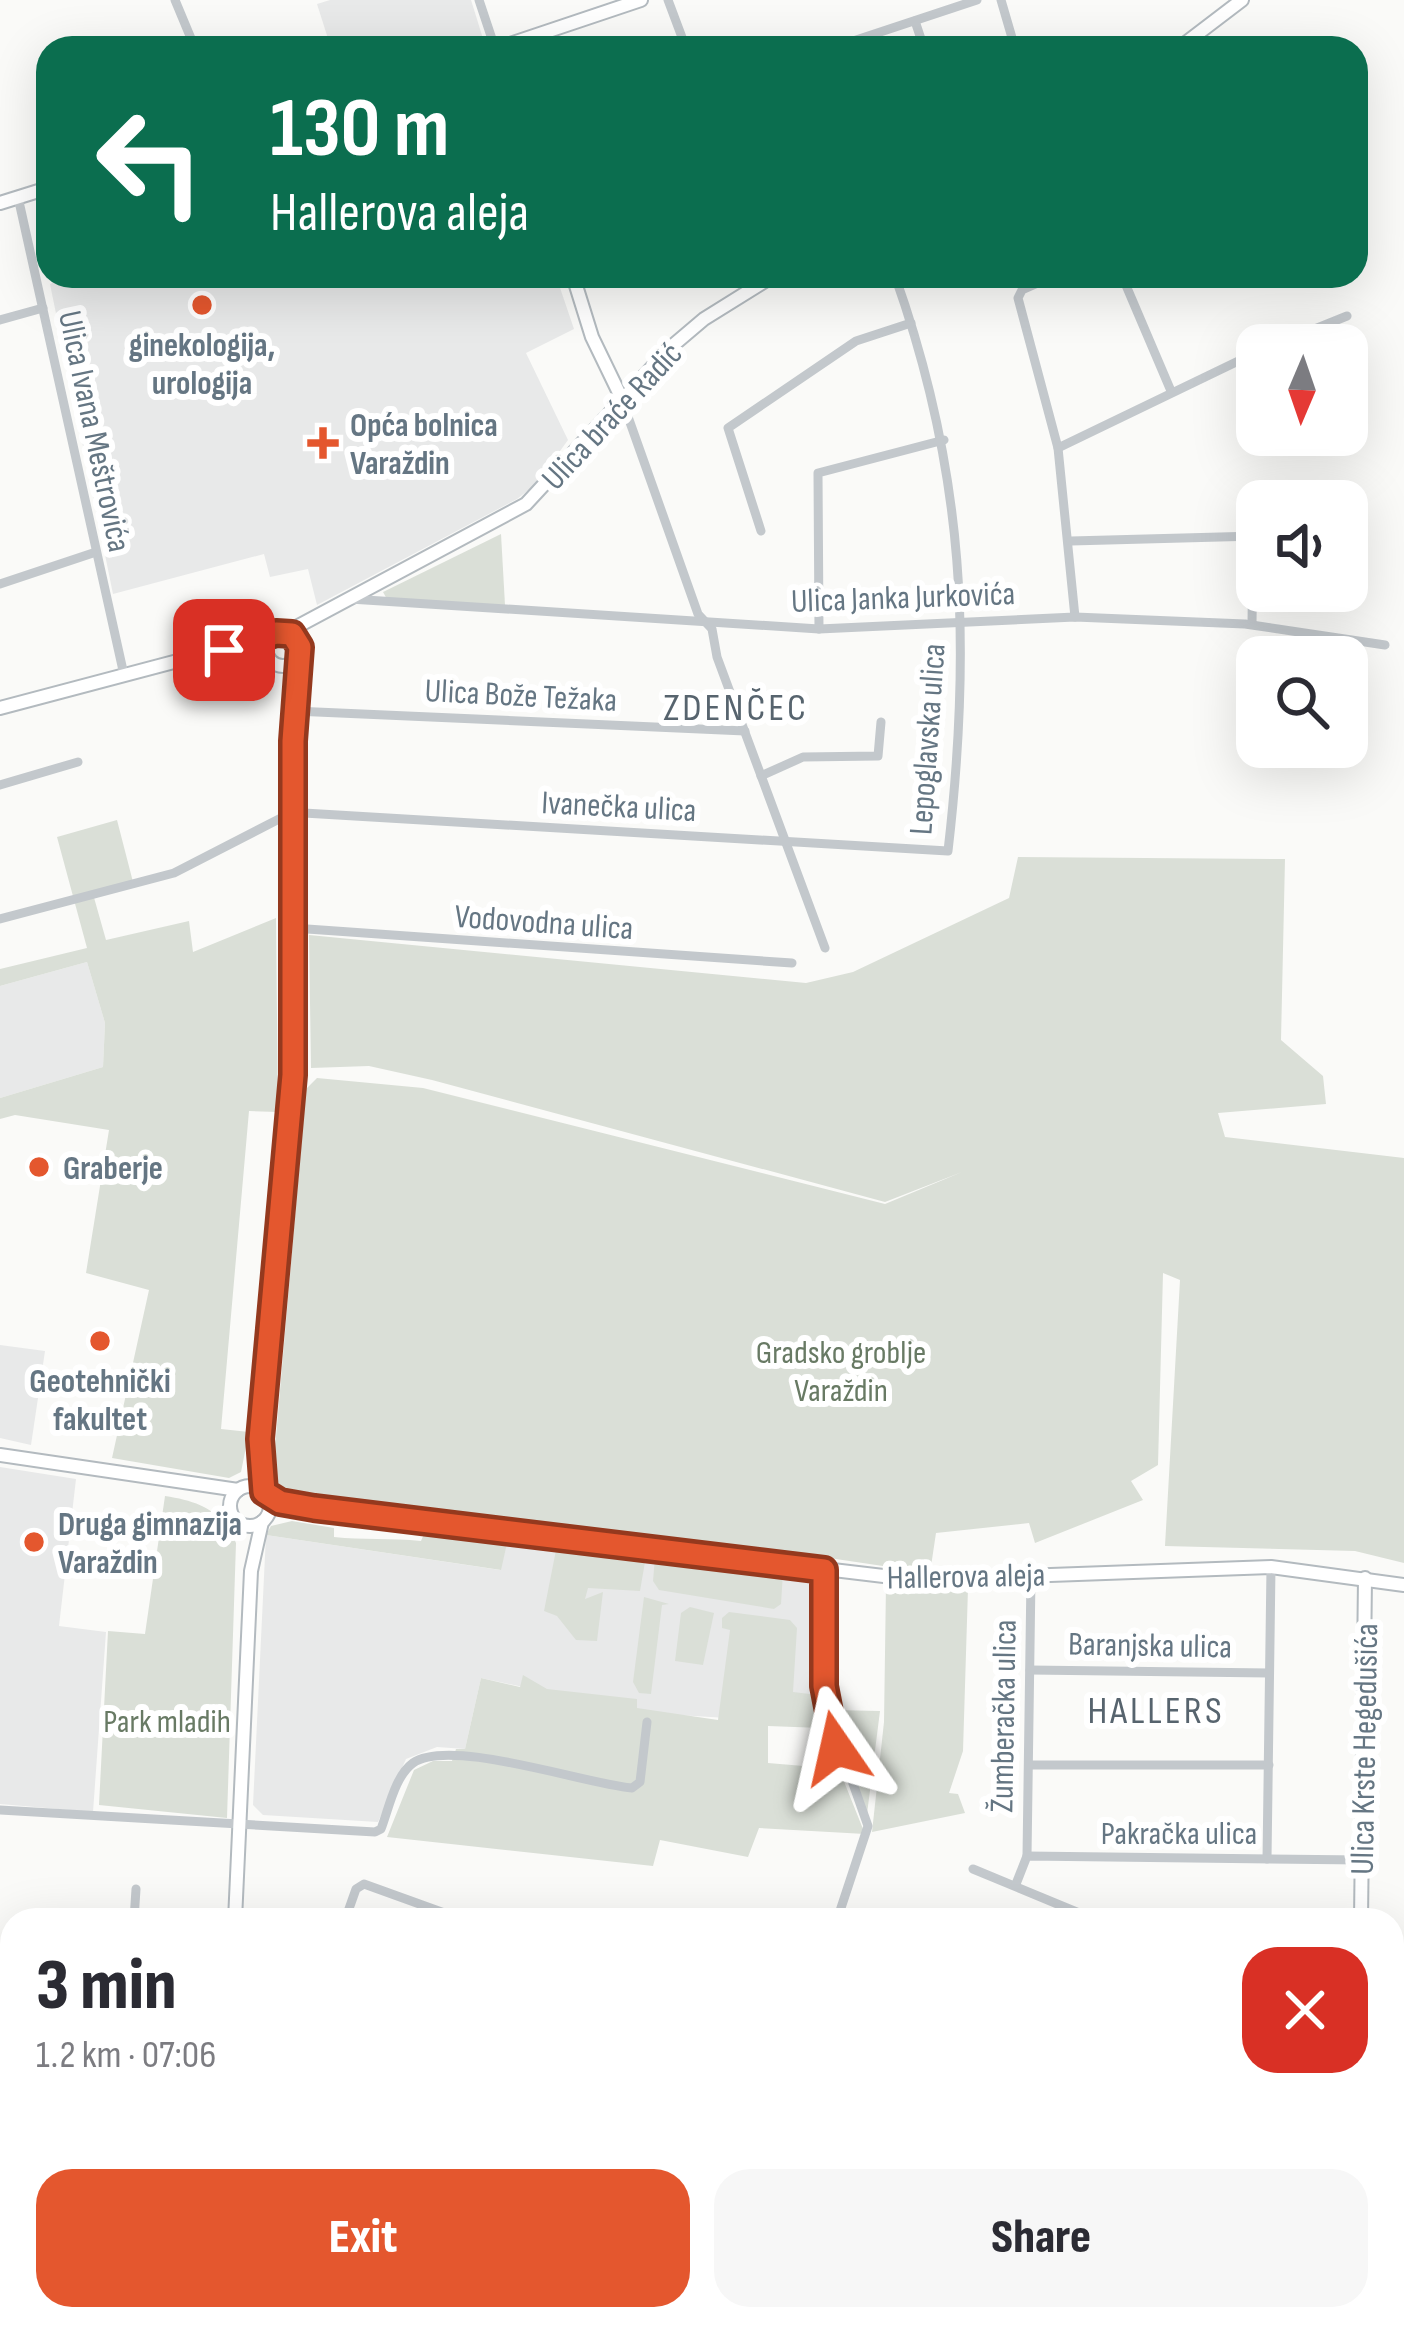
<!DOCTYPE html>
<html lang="en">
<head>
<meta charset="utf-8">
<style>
	:root { --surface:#fff; --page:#f7f7f7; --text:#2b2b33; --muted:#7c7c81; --accent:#e4572e }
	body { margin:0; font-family:"Sofia Sans Condensed",sans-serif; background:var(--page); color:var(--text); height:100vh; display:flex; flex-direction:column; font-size:45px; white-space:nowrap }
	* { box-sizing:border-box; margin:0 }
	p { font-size:39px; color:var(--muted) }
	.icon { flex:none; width:66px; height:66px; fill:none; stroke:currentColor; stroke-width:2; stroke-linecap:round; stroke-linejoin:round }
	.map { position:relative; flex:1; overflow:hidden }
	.sheet { position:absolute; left:0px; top:1908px; width:1404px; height:423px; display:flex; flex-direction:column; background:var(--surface); border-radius:36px 36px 0 0; box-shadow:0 12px 48px #0002 }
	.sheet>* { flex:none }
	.guide { position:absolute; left:36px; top:36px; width:1332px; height:252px; border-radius:36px; box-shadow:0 12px 48px #0002; background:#0b6e4f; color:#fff; overflow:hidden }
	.needle { width:78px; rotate:182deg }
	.controls { position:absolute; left:1236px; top:324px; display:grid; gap:24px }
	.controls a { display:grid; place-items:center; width:132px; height:132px; border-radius:24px; background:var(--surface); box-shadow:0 12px 48px #0002; font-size:60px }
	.pin { position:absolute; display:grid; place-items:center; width:102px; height:102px; color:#fff; margin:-51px; border-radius:24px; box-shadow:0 6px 18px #0006 }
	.me { position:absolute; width:132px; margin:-66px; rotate:349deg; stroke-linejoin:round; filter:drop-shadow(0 0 9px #0008) }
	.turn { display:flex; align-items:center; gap:42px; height:252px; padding:0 36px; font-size:54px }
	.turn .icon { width:156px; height:156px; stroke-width:2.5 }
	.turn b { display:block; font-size:84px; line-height:102px }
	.round { display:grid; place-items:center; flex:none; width:126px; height:126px; border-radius:36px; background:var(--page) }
	.head { display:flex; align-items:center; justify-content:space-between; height:204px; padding:0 36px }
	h1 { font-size:72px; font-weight:800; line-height:90px }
	.action { display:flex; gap:24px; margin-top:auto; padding:24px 36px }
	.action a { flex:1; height:138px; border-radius:36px; background:var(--accent); color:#fff; font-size:48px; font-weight:800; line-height:138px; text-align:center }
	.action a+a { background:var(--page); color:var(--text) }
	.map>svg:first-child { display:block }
	.built { fill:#e8e9e9 }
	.green { fill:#dadfd7 }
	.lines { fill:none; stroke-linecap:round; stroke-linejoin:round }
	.secondary-casing { stroke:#b3babf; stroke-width:16 }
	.street { stroke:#c3c8cc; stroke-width:9 }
	.secondary { stroke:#fff; stroke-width:12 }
	.route-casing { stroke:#94391e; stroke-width:30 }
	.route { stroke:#e4572e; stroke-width:21 }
	.poi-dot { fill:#e4572e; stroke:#fff; stroke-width:4.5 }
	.labels { text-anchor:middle; stroke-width:12; stroke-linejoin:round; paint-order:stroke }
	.poi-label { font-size:33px; font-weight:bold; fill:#657683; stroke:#fff; text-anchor:start }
	.street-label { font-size:33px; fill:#657683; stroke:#fff }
	.park-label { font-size:33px; fill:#687a64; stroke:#fff }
	.quarter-label { font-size:39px; letter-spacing:3px; fill:#57646e; stroke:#fff }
</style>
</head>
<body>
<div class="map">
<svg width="1404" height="2330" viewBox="0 0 1404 2330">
	<rect width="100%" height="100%" fill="#fafaf8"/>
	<!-- built -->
	<g class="built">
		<polygon points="330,0 471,0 485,45 331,48 317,4"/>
		<polygon points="69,276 556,276 574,329 526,353 568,440 536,484 517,499 317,605 308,569 270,577 264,554 113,594 50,284"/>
		<polygon points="87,962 105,1023 103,1067 0,1098 0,986"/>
		<polygon points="0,1345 45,1351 31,1445 0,1438"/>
		<polygon points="0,1467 76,1479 59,1626 106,1632 93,1812 0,1804"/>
		<polygon points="266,1535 500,1570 508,1539 819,1577 817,1658 825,1724 645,1713 481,1678 465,1749 437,1747 406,1759 378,1822 263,1815 253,1805"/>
	</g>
	<!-- green -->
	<g class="green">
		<polygon points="501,534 505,605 388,601 383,592"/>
		<polygon points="117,820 133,882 93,894 106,940 189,921 193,952 276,918 278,1112 249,1111 221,1429 249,1432 241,1472 229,1478 112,1458 149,1290 86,1273 109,1130 15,1115 0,1119 0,1098 103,1067 105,1023 87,962 0,986 0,969 87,948 57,837"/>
		<polygon points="1018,857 1285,859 1281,1040 1323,1076 1326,1104 1218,1113 1225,1137 1404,1158 1404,1563 1355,1551 1165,1546 1180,1280 1163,1273 1158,1465 1131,1481 1143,1500 1035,1543 1029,1523 936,1533 930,1573 756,1547 749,1553 278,1492 272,1483 306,1089 317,1078 423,1088 885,1204 962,1172 885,1202 432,1080 369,1066 311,1068 309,935 806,983 853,972 1009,898"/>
		<path d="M165,1496c33,5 57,14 71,47l-9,275 -128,-13 9,-174 37,3z"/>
		<path d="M292,1521l42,7v9c28,3 57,1 87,4l5,-12 82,10 -7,31 -235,-35 5,-9z"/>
		<polygon points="557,1545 646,1556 640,1591 588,1588 585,1599 603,1592 597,1641 576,1640 557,1616 544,1611"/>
		<polygon points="655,1557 783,1572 781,1604 774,1609 659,1590 653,1581"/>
		<polygon points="886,1584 968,1588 963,1751 949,1793 958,1794 965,1813 872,1832 884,1722"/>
		<polygon points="644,1597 669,1604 662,1605 651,1694 639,1693 633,1682"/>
		<polygon points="690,1607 714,1613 703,1665 675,1661 681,1613"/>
		<polygon points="729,1612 790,1620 797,1628 793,1692 818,1695 821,1728 768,1726 768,1763 839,1769 865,1834 759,1828 748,1857 660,1840 653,1866 387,1837 414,1770 433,1761 452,1761 456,1749 465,1749 481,1678 520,1687 523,1675 547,1689 637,1699 637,1708 718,1720 730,1630 722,1628 722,1618"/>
		<polygon points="832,1710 880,1711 867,1814 833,1719 838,1714"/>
	</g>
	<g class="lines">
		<!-- secondary casing -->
		<g class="secondary-casing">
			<g id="secondary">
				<polyline points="498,48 641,0"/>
				<polyline points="1179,48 1242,0"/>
				<polyline points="0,203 48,188"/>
				<polyline points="573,276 592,337 621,397"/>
				<circle cx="283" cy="649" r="17"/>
				<polyline points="287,632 526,504 671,347 704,319 773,276"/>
				<polyline points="0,708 272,636"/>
				<polyline points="0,1455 238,1490"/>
				<circle cx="250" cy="1506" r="20"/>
				<polyline points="264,1492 260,1439 293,1075 296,660"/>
				<polyline points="266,1495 314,1508 917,1580 1271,1567 1404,1585"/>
				<polyline points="235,1920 251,1571 262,1522"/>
				<polyline points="1361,1920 1365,1578"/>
				<polyline points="0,2037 11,2053"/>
				<polyline points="441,2319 468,2330"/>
				<polyline points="1079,2319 1102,2330"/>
				<polyline points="109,2330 120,2319"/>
				<polyline points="1344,2330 1346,2319"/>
			</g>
		</g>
		<!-- street -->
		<g class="street">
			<polyline points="175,0 195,48"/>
			<polyline points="479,0 495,48"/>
			<polyline points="668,0 686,48"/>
			<polyline points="1001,0 1015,48"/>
			<polyline points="915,21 924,48"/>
			<polyline points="832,48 977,0"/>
			<polyline points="18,197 124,675"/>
			<polyline points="1054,276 1022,290 1018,298 1058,448 1075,617"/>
			<polyline points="1122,276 1171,391"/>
			<polyline points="0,320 43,308"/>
			<polyline points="1275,345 1347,316"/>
			<polyline points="621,397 698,614 712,629 717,657 825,948"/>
			<polyline points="1058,448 1257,352"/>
			<polyline points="1322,501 1338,492"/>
			<polyline points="761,531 728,428 856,341 911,323"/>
			<polyline points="1071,541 1257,536"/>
			<polyline points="0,584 93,553"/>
			<polyline points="350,599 819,629 1075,617 1245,624 1385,645"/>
			<polyline points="1252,624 1253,539"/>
			<polyline points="819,629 818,473 944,440"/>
			<polyline points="294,711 745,731"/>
			<polyline points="761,776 803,757 878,756 881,722"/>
			<polyline points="0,785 78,762"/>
			<path d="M0,919l174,-46 107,-55 23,-5 644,38c24,-207 17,-378 -53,-575"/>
			<polyline points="293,928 792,963"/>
			<polyline points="825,1570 828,1713 868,1826 837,1920"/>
			<polyline points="1030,1670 1269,1673"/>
			<polyline points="1029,1765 1269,1765"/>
			<path d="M0,1810l375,22 6,-3c8,-21 14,-53 32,-66 37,-26 172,21 219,25l8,-6 7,-60"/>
			<polyline points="1027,1856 1031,1577"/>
			<polyline points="1267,1859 1271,1567"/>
			<polyline points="973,1869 1096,1920"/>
			<polyline points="1016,1884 1027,1856 1362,1860"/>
			<polyline points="134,1920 136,1889"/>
			<polyline points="345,1920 356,1889 364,1884 461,1919"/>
			<polyline points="612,1920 673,1914 705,1920"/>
			<polyline points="0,2100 12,2086"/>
			<polyline points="822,2319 849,2330"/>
			<polyline points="682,2330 686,2319"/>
			<polyline points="785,2330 789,2319"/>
			<polyline points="948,2330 952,2319"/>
			<polyline points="1277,2330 1279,2319"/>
		</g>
		<!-- secondary -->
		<use href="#secondary" class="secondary"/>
	</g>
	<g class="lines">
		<!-- route casing -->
		<g class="route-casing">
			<polyline id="route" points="224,650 276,633 292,634 300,647 293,741 293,1075 260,1439 264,1492 280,1502 314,1508 824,1570 824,1686 836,1748"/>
		</g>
		<!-- route -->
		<use href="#route" class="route"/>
	</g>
	<!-- markers -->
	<g class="poi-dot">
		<circle cx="202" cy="305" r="12"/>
		<path d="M317 425h12v12h12v12h-12v12h-12v-12h-12v-12h12z"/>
		<circle cx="39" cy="1167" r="12"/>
		<circle cx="100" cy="1341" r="12"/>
		<circle cx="34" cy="1542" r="12"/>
	</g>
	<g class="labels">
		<!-- poi labels -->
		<g class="poi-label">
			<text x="202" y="356" text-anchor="middle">ginekologija,<tspan x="202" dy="38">urologija</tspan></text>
			<text x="350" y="436">Opća bolnica<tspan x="350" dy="38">Varaždin</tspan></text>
			<text x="63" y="1179">Graberje</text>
			<text x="100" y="1392" text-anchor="middle">Geotehnički<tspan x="100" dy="38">fakultet</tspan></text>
			<text x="58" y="1535">Druga gimnazija<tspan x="58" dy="38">Varaždin</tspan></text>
		</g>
		<!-- street labels -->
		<g class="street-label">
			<text transform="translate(611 415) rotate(-47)" y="12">Ulica braće Radić</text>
			<text transform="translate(96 431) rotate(78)" y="12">Ulica Ivana Meštrovića</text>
			<text transform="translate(903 596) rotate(-2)" y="12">Ulica Janka Jurkovića</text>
			<text transform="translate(521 694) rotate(3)" y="12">Ulica Bože Težaka</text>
			<text transform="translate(926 739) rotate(-86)" y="12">Lepoglavska ulica</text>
			<text transform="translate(619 805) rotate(3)" y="12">Ivanečka ulica</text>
			<text transform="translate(544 921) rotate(4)" y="12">Vodovodna ulica</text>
			<text transform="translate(966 1575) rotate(-1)" y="12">Hallerova aleja</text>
			<text transform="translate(1150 1644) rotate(1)" y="12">Baranjska ulica</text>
			<text transform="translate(1002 1716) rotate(-89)" y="12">Žumberačka ulica</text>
			<text transform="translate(1363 1749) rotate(-89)" y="12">Ulica Krste Hegedušića</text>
			<text x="1179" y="1844">Pakračka ulica</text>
		</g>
		<!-- park labels -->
		<g class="park-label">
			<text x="841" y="1363">Gradsko groblje<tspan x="841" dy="38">Varaždin</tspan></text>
			<text x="167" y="1732">Park mladih</text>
		</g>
		<!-- quarter labels -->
		<g class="quarter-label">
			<text x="736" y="720">ZDENČEC</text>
			<text x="1156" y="1723">HALLERS</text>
		</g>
	</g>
</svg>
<div class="controls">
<a><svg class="needle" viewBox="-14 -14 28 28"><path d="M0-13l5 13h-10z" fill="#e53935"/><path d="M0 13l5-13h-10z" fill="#7c7c81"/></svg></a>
<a><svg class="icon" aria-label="sound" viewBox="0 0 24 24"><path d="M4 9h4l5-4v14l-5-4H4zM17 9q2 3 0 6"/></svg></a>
<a><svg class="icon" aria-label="search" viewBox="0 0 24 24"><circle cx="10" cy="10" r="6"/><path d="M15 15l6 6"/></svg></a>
</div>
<div class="pin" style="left:224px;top:650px;background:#d93025"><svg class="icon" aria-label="arrive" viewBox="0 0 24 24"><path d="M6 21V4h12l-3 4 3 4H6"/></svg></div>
<svg class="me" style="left:836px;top:1748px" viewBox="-20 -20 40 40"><path d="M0-17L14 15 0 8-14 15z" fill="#e4572e" stroke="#fff" stroke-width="4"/></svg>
<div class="guide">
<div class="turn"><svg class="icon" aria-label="left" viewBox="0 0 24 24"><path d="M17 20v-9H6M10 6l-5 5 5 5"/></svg><div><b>130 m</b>Hallerova aleja</div></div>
</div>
<section class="sheet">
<div class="head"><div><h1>3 min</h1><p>1.2 km · 07:06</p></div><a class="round" style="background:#d93025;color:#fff"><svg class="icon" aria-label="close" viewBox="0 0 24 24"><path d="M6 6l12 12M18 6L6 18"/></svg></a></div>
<div class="action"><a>Exit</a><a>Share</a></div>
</section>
</div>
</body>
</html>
